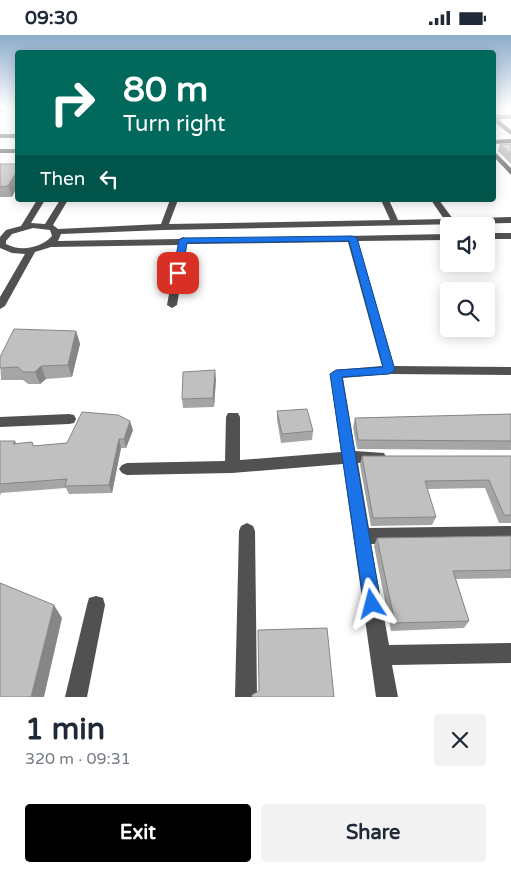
<!DOCTYPE html>
<html lang="en">
<head>
<meta charset="utf-8">
<style>
	:root { --surface:#fff; --page:#f2f2f3; --text:#1f2937; --muted:#747a83; --accent:#000 }
	body { margin:0; font-family:"Varela Round",sans-serif; background:var(--page); color:var(--text); height:100vh; display:flex; flex-direction:column; font-size:19px; white-space:nowrap }
	* { box-sizing:border-box; margin:0 }
	p { font-size:16px; color:var(--muted) }
	.icon { flex:none; width:28px; height:28px; fill:none; stroke:currentColor; stroke-width:2; stroke-linecap:round; stroke-linejoin:round }
	.map { position:relative; height:662px; overflow:hidden }
	.panel { display:flex; flex-direction:column; background:var(--surface); flex:1 }
	.panel>* { flex:none }
	.hud { position:absolute; left:15px; top:15px; width:481px; height:152px; border-radius:5px; box-shadow:0 2px 12px #0003; background:#00695c; color:#fff; overflow:hidden }
	.fabs { position:absolute; left:440px; top:182px; display:grid; gap:10px }
	.fabs a { display:grid; place-items:center; width:55px; height:55px; border-radius:5px; background:var(--surface); box-shadow:0 2px 12px #0003; font-size:25px }
	.pin { position:absolute; display:grid; place-items:center; width:42px; height:42px; color:#fff; margin:-21px; border-radius:10px; box-shadow:0 2px 8px #0006 }
	.me { position:absolute; width:55px; margin:-28px; rotate:351deg; stroke-linejoin:round; filter:drop-shadow(0 0 4px #0008) }
	.turn { display:flex; align-items:center; gap:18px; height:105px; padding:0 25px; font-size:22px }
	.turn .icon { width:65px; height:65px; stroke-width:2.5 }
	.turn b { display:block; font-size:35px; line-height:42px }
	.then { display:flex; align-items:center; height:48px; padding:0 25px; background:#0003; gap:10px; font-size:19px }
	.round { display:grid; place-items:center; flex:none; width:52px; height:52px; border-radius:5px; background:var(--page) }
	.headline { display:flex; align-items:center; justify-content:space-between; height:85px; padding:0 25px }
	h1 { font-size:30px; font-weight:700; line-height:38px }
	.button { display:flex; gap:10px; margin-top:auto; padding:10px 25px }
	.button a { flex:1; height:58px; border-radius:5px; background:var(--accent); color:#fff; font-size:20px; font-weight:700; line-height:58px; text-align:center }
	.button a+a { background:var(--page); color:var(--text) }
	.status { display:flex; justify-content:space-between; align-items:center; height:35px; padding:0 25px; background:var(--surface); direction:ltr }
	.status svg { height:14px; fill:currentColor }
	.map>svg:first-child { display:block }
	.lines { fill:none; stroke-linecap:round; stroke-linejoin:round }
	.minor { fill:#515151; fill-rule:evenodd }
	.wall { fill:#a5a5a5 }
	.shaded-wall { fill:#868686 }
	.building { fill:#c0c0c0; stroke:#868686 }
	.route { fill:#1a73e8; stroke:#114b97 }
</style>
</head>
<body>
<div class="status"><b>09:30</b><svg viewBox="0 0 49 12"><path d="M0 12V9h3v3zM5 12V6h3v6zM10 12V3h3v9zM15 12V0h3v12zM26 1h20v11H26zM47 4h2v5h-2z"/></svg></div>
<div class="map">
<svg width="511" height="662" viewBox="0 0 511 662">
	<rect width="100%" height="100%" fill="#fff"/>
	<g class="lines">
		<!-- minor -->
		<g class="minor">
			<polygon points="0,73 6,73 0,78"/>
			<polygon points="494,77 499,80 511,80 511,84 498,84 511,95 511,100 494,87"/>
			<rect x="0" y="99" width="18" height="4"/>
			<polygon points="511,104 511,108 494,109 494,105"/>
			<rect x="0" y="114" width="18" height="4"/>
			<polygon points="494,116 511,133 511,140 494,122"/>
			<path d="M37,165h8l-14,23 14,1 15,-24h8l-15,25 5,4 103,-5 9,-24h8l-9,24 221,-4 -9,-20h8l9,20 46,-1 -13,-19h8l14,19 58,-2v6l-347,7 -103,4 -3,7 121,-2 4,-2 4,2 262,-5v6l-91,1 36,125 117,1v8l-122,-1 -46,4 12,73 29,2 2,4 -2,4 -26,2 11,65 142,-2v16l-140,2 18,101 122,-2v20l-119,2 6,32h-22l-33,-233 -111,9 -105,2 -5,-2 -3,-4 3,-4 5,-2 98,-2 1,-44 2,-4h10l2,4v43l101,-8 -11,-78 6,-4 46,-4 -34,-124 -161,2 -10,61 -5,3 -5,-3 11,-60 -127,2 -16,5 -30,54 -5,3v-12l25,-43 -13,-1 -12,-5v-11l6,-7 15,-4zM33,193l17,2 2,6c-11,12 -31,16 -46,8v-3l6,-7z"/>
			<rect x="486" y="198" width="25" height="6"/>
			<polygon points="69,379 74,380 76,384 74,388 69,389 0,392 0,382"/>
			<polygon points="247,488 253,491 255,496 257,662 235,662 239,496 241,491"/>
			<polygon points="96,561 103,563 105,570 87,662 65,662 87,570 89,563"/>
		</g>
	</g>
	<!-- wall -->
	<g class="wall">
		<polygon points="500,109 511,109 511,129 498,116"/>
		<polygon points="0,129 18,129 18,150 12,162 0,162"/>
		<polygon points="76,296 80,309 72,342 46,344 40,349 28,349 23,345 1,345 0,322"/>
		<polygon points="216,344 214,372 183,373 182,364"/>
		<polygon points="277,376 313,396 312,405 281,408 277,385"/>
		<polygon points="511,379 511,415 357,414 353,392 355,383"/>
		<polygon points="133,395 126,413 121,413 112,458 69,459 66,453 1,458 0,461 0,406 15,406 17,409 32,407 34,411 67,408"/>
		<polygon points="362,421 511,421 511,488 499,488 485,453 427,454 436,482 432,490 371,491 360,430"/>
		<polygon points="511,501 511,543 456,544 469,586 464,593 391,596 374,511 377,503"/>
	</g>
	<!-- shaded-wall -->
	<g class="shaded-wall">
		<polygon points="18,134 18,150 12,162 8,151"/>
		<polygon points="76,296 80,309 72,342 68,330"/>
		<polygon points="41,331 46,344 40,349 35,337"/>
		<polygon points="215,335 216,344 214,372 213,363"/>
		<polygon points="130,386 133,395 126,413 124,404"/>
		<polygon points="119,404 121,413 112,458 109,450"/>
		<polygon points="54,570 62,583 44,662 31,662"/>
	</g>
	<!-- building -->
	<g class="building">
		<polygon points="500,109 511,109 511,120"/>
		<polygon points="0,129 18,129 18,134 8,151 0,152"/>
		<polygon points="14,294 76,296 68,330 41,331 35,337 23,337 18,332 0,333 0,322"/>
		<polygon points="215,335 213,363 182,364 183,337"/>
		<polygon points="307,374 313,396 282,399 277,376"/>
		<polygon points="82,377 118,380 130,386 124,404 119,404 109,450 65,451 67,444 0,449 0,406 15,406 13,409 32,407 33,411 67,408"/>
		<polygon points="511,379 511,406 358,405 355,383"/>
		<polygon points="362,421 511,421 511,480 504,480 489,445 425,446 436,482 373,483"/>
		<polygon points="511,501 511,535 453,536 469,586 395,588 377,503"/>
		<polygon points="0,548 54,570 31,662 0,662"/>
		<polygon points="327,593 334,662 252,662 252,660 259,656 258,595"/>
	</g>
	<!-- sky -->
	<linearGradient id="sky" x2="0" y2="1"><stop stop-color="#8baccb"/><stop offset="0.44" stop-color="#fff"/><stop offset="1" stop-color="#fff" stop-opacity="0"/></linearGradient>
	<rect width="511" height="166" fill="url(#sky)"/>
	<!-- route -->
	<polygon class="route" points="352,201 357,203 395,335 389,339 342,342 381,569 378,575 372,577 366,575 364,569 330,339 336,335 383,332 349,206 187,208 182,238 178,241 173,238 179,205 183,203"/>
</svg>
<div class="fabs">
<a><svg class="icon" aria-label="sound" viewBox="0 0 24 24"><path d="M4 9h4l5-4v14l-5-4H4zM17 9q2 3 0 6"/></svg></a>
<a><svg class="icon" aria-label="search" viewBox="0 0 24 24"><circle cx="10" cy="10" r="6"/><path d="M15 15l6 6"/></svg></a>
</div>
<div class="pin" style="left:178px;top:238px;background:#d93025"><svg class="icon" aria-label="arrive" viewBox="0 0 24 24"><path d="M6 21V4h12l-3 4 3 4H6"/></svg></div>
<svg class="me" style="left:372px;top:569px" viewBox="-20 -20 40 40"><path d="M0-17L14 15 0 8-14 15z" fill="#1a73e8" stroke="#fff" stroke-width="4"/></svg>
<div class="hud">
<div class="turn"><svg class="icon" aria-label="right" viewBox="0 0 24 24"><path d="M7 20v-9h11M14 6l5 5-5 5"/></svg><div><b>80 m</b>Turn right</div></div>
<div class="then">Then<svg class="icon" aria-label="left" viewBox="0 0 24 24"><path d="M17 20v-9H6M10 6l-5 5 5 5"/></svg></div>
</div>
</div>
<section class="panel">
<div class="headline"><div><h1>1 min</h1><p>320 m · 09:31</p></div><a class="round"><svg class="icon" aria-label="close" viewBox="0 0 24 24"><path d="M6 6l12 12M18 6L6 18"/></svg></a></div>
<div class="button"><a>Exit</a><a>Share</a></div>
</section>
</body>
</html>
